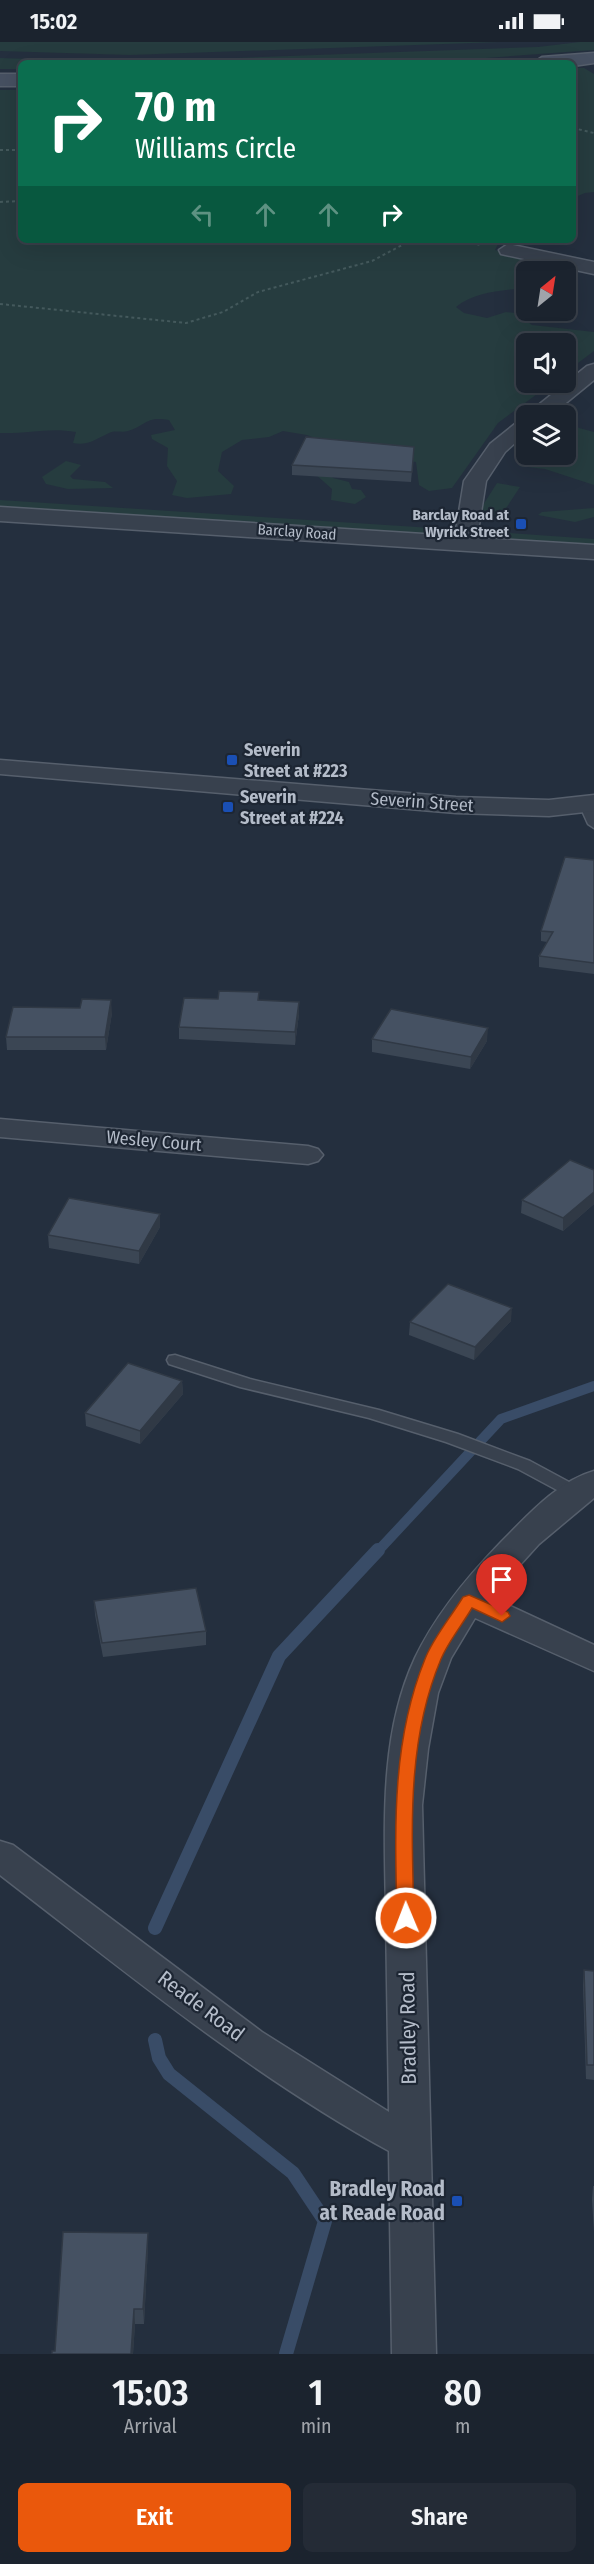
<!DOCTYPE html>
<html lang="en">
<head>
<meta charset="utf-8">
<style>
	:root { --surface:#1b232e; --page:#242b36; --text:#f1f3f6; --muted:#a0a4aa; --line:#39404a; --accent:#ea580c }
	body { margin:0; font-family:"Fira Sans Condensed",sans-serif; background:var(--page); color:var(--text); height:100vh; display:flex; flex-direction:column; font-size:22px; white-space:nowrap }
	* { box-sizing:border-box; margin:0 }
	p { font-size:20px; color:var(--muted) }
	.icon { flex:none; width:33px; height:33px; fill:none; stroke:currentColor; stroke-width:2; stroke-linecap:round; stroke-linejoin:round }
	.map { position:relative; height:2312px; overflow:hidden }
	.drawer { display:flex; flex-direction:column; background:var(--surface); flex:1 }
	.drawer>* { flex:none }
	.guide { position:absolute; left:18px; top:18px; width:558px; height:183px; border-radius:9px; box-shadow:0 6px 24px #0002,0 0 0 2px var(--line); background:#0b6e4f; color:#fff; overflow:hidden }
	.needle { width:39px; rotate:30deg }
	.fabs { position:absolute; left:516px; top:219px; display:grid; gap:12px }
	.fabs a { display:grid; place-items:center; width:60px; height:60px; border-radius:9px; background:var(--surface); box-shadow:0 6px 24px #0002,0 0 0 2px var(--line); font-size:30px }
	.pin { position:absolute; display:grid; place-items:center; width:51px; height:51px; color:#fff; margin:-62px -26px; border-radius:50% 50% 50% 0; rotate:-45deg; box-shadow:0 0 6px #0007 }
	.pin .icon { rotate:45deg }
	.me { position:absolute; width:66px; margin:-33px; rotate:359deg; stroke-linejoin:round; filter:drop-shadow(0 0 4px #0008) }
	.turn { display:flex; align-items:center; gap:21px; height:126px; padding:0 18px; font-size:27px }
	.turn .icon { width:78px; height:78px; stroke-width:2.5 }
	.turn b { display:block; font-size:42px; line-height:51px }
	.lanes { display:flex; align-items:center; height:57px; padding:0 18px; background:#0003; justify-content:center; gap:30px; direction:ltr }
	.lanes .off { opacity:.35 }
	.eta { display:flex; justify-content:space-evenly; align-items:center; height:102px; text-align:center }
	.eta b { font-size:36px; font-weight:600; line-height:42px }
	.button { display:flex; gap:12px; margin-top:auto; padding:12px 18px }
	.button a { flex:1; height:69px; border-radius:9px; background:var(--accent); color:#fff; font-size:24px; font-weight:600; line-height:69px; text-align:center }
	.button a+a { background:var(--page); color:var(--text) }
	.status { display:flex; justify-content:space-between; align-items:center; height:42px; padding:0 30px; background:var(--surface); direction:ltr }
	.status svg { height:16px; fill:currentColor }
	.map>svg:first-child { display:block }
	.green { fill:#263c3f }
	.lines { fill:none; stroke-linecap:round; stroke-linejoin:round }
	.stream-far1 { stroke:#394c67; stroke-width:10 }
	.stream { stroke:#394c67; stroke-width:14 }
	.service-casing { stroke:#565f6c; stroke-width:3 }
	.minor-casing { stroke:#565f6c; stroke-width:3 }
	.secondary-casing { stroke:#565f6c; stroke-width:3 }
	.path { stroke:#44595c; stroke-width:2; stroke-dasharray:3 3; stroke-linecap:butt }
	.service { fill:#38414e; fill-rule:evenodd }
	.minor { fill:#38414e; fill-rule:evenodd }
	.secondary { fill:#465061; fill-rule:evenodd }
	.wall { fill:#3b4654 }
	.shaded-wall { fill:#303945 }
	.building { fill:#455162; stroke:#303945; stroke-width:1.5 }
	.route { fill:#ea580c; stroke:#983908; stroke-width:1.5 }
	.transit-dot { fill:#1a4fb4; stroke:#1d2633; stroke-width:2 }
	.labels { text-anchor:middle; stroke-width:4.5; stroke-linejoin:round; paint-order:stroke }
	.far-poi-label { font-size:15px; font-weight:bold; fill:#b4bcc9; stroke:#1d2633; text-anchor:end }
	.far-street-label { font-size:15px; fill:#b4bcc9; stroke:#1d2633 }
	.poi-label { font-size:18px; font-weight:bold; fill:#b4bcc9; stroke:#1d2633; text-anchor:start }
	.street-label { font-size:18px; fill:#b4bcc9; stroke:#1d2633 }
	.near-street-label { font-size:21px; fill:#b4bcc9; stroke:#1d2633 }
	.near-poi-label { font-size:21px; font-weight:bold; fill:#b4bcc9; stroke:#1d2633; text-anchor:end }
</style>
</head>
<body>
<div class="status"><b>15:02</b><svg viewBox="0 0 49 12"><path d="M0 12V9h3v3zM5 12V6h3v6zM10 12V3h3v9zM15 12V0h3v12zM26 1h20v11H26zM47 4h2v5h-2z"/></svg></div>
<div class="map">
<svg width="594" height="2312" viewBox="0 0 594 2312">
	<rect width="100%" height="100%" fill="#242f3e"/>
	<!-- green -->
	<g class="green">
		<polygon points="0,0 500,0 130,13 0,9"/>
		<polygon points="580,0 594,0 594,8 417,21 21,21 21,27 0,27 0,16 125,20 538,5"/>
		<polygon points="573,26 584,26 594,32 594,150 585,151 573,156"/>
		<path d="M0,48h21v150h489l-12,4 -3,6 60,17 -3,4 -26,1v15l-3,1c-23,3 -49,4 -67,19l8,6 23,5 19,-6 9,1 17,12 62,7v19l-28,21v-28h-40v38l26,1 -54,40 -46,65 -23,3 -10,-6 -3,-23 -55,-6 -30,18 2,4 16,4 3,7 9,1 5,7 -11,7 -24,-4 1,-11 -18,-16 21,-27 -28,-11 -24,-4 -14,6 -27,3 -20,12 -4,19 16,15 -3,8 -44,4 -15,-3 5,-14 -10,-15 1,-18 -16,-9 -1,-4 24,-5 -6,-10c-24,-4 -23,6 -41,11 -6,2 -13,-1 -19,2 -13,6 -21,13 -36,10l3,-11c-28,-5 -47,2 -76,1z"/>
		<polygon points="566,376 579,386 594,390 594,443 545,427 519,424 528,413 566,412"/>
		<polygon points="66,419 81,423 70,434 73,437 105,440 113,446 68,447 46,442 42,435"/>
		<polygon points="497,441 520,445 501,474 478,471"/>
		<polygon points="0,458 448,487 455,490 446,495 0,467"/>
		<polygon points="594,466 594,475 575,480 538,473 542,470"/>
		<polygon points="509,491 594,497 594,506 501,496 501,493"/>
	</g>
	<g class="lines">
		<!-- stream-far1 -->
		<polyline class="stream-far1" points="377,1510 501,1377 594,1344"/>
		<!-- stream -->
		<g class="stream">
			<polyline points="155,1886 279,1614 378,1508"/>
			<polyline points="155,1998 159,2016 169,2032 293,2131 325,2179 286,2312"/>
		</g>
		<!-- service casing -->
		<g class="service-casing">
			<g id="service">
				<polygon points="585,758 589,759 594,768 594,786 588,782 579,762"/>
				<polygon points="175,1313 250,1337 379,1368 458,1392 530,1419 582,1447 584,1451 582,1455 570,1455 518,1427 446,1400 369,1376 240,1345 169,1322 167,1318 169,1314"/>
			</g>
		</g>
		<!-- minor casing -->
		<g class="minor-casing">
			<g id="minor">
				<polygon points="508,202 594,220 594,232 501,212 499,208"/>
				<polygon points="594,322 594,338 550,374 526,374 526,391 505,410 486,439 477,496 594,503 594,517 0,479 0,465 455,494 464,439 490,402 587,324"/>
				<polygon points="0,718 456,755 549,758 594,753 594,769 549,774 456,771 0,732"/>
				<polygon points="0,1077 308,1104 318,1107 323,1113 318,1119 308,1122 0,1095"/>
				<path d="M594,1429v27l-55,46 -48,53 103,48v26l-119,-53 -24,40 -13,35 -10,56 -6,56 14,549h-44l-3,-203c-140,-77 -263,-179 -389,-276v-34l13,4 249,187 127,80c-1,-65 -2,-130 -3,-195 -1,-86 -8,-180 29,-259 21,-44 53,-82 86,-116 26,-26 57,-61 93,-71z"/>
			</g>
		</g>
		<!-- secondary casing -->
		<g class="secondary-casing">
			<g id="secondary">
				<polygon points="594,11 594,21 573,24 573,21 533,21 542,15"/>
				<rect x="0" y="32" width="21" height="12"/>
			</g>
		</g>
		<!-- path -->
		<g class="path">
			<polyline points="573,86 594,91"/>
			<polyline points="0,108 21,108"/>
			<polyline points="0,160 21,159"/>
			<polyline points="459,198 481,203"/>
			<polyline points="0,262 186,281 223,270 258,250 372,219 406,201 427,198"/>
		</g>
		<!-- service -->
		<use href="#service" class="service"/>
		<!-- minor -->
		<use href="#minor" class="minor"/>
		<!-- secondary -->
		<use href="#secondary" class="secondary"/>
	</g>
	<!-- wall -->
	<g class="wall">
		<polygon points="414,405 411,440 292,433 292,423"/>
		<polygon points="594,818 594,932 539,925 539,914 547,900 541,899 541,889"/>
		<polygon points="259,950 259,958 299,972 295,1003 179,997 179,985 218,957"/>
		<polygon points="112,971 106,1008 7,1008 6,995"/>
		<polygon points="372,997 487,999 470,1027 372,1010"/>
		<polygon points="594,1128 594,1162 563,1189 521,1171 522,1158"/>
		<polygon points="160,1172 160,1185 139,1222 49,1206 48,1193"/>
		<polygon points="511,1279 474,1318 409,1293 410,1280"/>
		<polygon points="182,1339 183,1352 140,1402 86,1384 85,1371"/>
		<polygon points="94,1559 206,1589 206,1603 103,1615 95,1573"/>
		<polygon points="584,1928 594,1929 594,2038 586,2037 583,1943"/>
		<polygon points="593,2144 594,2144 594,2190 592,2158"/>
		<polygon points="148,2205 144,2282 135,2282 133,2312 52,2312"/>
	</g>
	<!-- shaded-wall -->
	<g class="shaded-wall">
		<polygon points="111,958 112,971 106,1008 105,995"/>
		<polygon points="299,960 299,972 295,1003 295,990"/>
		<polygon points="488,986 487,999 470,1027 471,1015"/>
		<polygon points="594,1150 594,1162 563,1189 563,1176"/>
		<polygon points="160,1172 160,1185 139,1222 139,1209"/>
		<polygon points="512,1266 511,1279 474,1318 475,1305"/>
		<polygon points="182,1339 183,1352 140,1402 140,1389"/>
		<polygon points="148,2191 148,2205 144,2282 143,2267"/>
		<polygon points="134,2267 135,2282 133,2312 131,2312"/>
	</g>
	<!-- building -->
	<g class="building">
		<polygon points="306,395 414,405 412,430 292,423"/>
		<polygon points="565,815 594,818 594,921 539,914 553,890 541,889"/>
		<polygon points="219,949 259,950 258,958 299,960 295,990 179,985 184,956 218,957"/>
		<polygon points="82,957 111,958 105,995 6,995 13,965 80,966"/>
		<polygon points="391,967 488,986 471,1015 372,997"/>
		<polygon points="570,1118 594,1128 594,1150 563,1176 522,1158"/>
		<polygon points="69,1156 160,1172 139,1209 48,1193"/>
		<polygon points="448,1242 512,1266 475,1305 410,1280"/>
		<polygon points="128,1321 182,1339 140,1389 85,1371"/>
		<polygon points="196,1546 206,1589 102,1601 94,1559"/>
		<polygon points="584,1928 594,1929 594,2023 587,2023"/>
		<polygon points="63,2190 148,2191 143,2267 134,2267 131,2312 52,2312 52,2309 55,2309"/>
	</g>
	<!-- route -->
	<path class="route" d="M469,1553l39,17 2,4 -8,6 -30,-14c-10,17 -24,34 -31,51 -35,83 -29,172 -27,259l-2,4h-13l-2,-4c-2,-88 -6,-175 28,-259 8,-21 26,-42 38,-62z"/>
	<!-- markers -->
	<g class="transit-dot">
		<rect x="515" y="476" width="12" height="12" rx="3"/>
		<rect x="226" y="712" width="12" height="12" rx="3"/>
		<rect x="222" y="759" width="12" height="12" rx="3"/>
		<rect x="451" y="2153" width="12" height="12" rx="3"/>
	</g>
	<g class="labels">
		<!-- far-poi labels -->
		<g class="far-poi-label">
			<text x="509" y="478">Barclay Road at<tspan x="509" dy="17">Wyrick Street</tspan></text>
		</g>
		<!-- far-street labels -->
		<g class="far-street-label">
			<text transform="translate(297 490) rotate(4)" y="5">Barclay Road</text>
		</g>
		<!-- poi labels -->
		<g class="poi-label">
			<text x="244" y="714">Severin<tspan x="244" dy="21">Street at #223</tspan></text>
			<text x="240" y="761">Severin<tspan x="240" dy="21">Street at #224</tspan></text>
		</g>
		<!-- street labels -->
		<g class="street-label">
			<text transform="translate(422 760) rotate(4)" y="6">Severin Street</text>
			<text transform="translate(154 1099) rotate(5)" y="6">Wesley Court</text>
		</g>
		<!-- near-street labels -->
		<g class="near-street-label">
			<text transform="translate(201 1964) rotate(37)" y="7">Reade Road</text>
			<text transform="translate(408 1986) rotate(-91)" y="7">Bradley Road</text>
		</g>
		<!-- near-poi labels -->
		<g class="near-poi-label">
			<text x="445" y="2154">Bradley Road<tspan x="445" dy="24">at Reade Road</tspan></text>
		</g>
	</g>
</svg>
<div class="fabs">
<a><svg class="needle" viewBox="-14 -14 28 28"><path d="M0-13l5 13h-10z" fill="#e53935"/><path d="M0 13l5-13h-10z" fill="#a0a4aa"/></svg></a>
<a><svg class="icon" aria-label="sound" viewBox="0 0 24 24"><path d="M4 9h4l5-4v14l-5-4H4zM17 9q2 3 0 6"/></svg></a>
<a><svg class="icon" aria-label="layers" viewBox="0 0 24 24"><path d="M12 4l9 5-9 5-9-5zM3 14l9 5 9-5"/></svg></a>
</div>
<div class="pin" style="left:502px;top:1574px;background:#d93025"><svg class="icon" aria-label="arrive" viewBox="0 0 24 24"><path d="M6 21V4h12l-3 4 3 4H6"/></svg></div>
<svg class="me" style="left:406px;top:1876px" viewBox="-20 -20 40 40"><circle r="17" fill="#ea580c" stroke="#fff" stroke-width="3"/><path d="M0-11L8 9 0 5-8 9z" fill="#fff"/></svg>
<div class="guide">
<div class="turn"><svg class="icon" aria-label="right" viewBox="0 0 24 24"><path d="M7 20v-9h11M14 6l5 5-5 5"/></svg><div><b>70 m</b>Williams Circle</div></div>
<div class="lanes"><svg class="icon off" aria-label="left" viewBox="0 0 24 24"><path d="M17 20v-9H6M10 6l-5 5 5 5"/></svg><svg class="icon off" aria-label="ahead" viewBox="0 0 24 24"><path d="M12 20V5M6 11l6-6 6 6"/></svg><svg class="icon off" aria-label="ahead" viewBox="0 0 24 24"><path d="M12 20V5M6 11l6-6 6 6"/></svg><svg class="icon" aria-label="right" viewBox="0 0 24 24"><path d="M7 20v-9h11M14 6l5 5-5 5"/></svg></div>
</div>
</div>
<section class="drawer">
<div class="eta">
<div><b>15:03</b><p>Arrival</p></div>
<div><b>1</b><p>min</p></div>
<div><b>80</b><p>m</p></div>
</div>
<div class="button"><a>Exit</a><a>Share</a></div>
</section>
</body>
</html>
